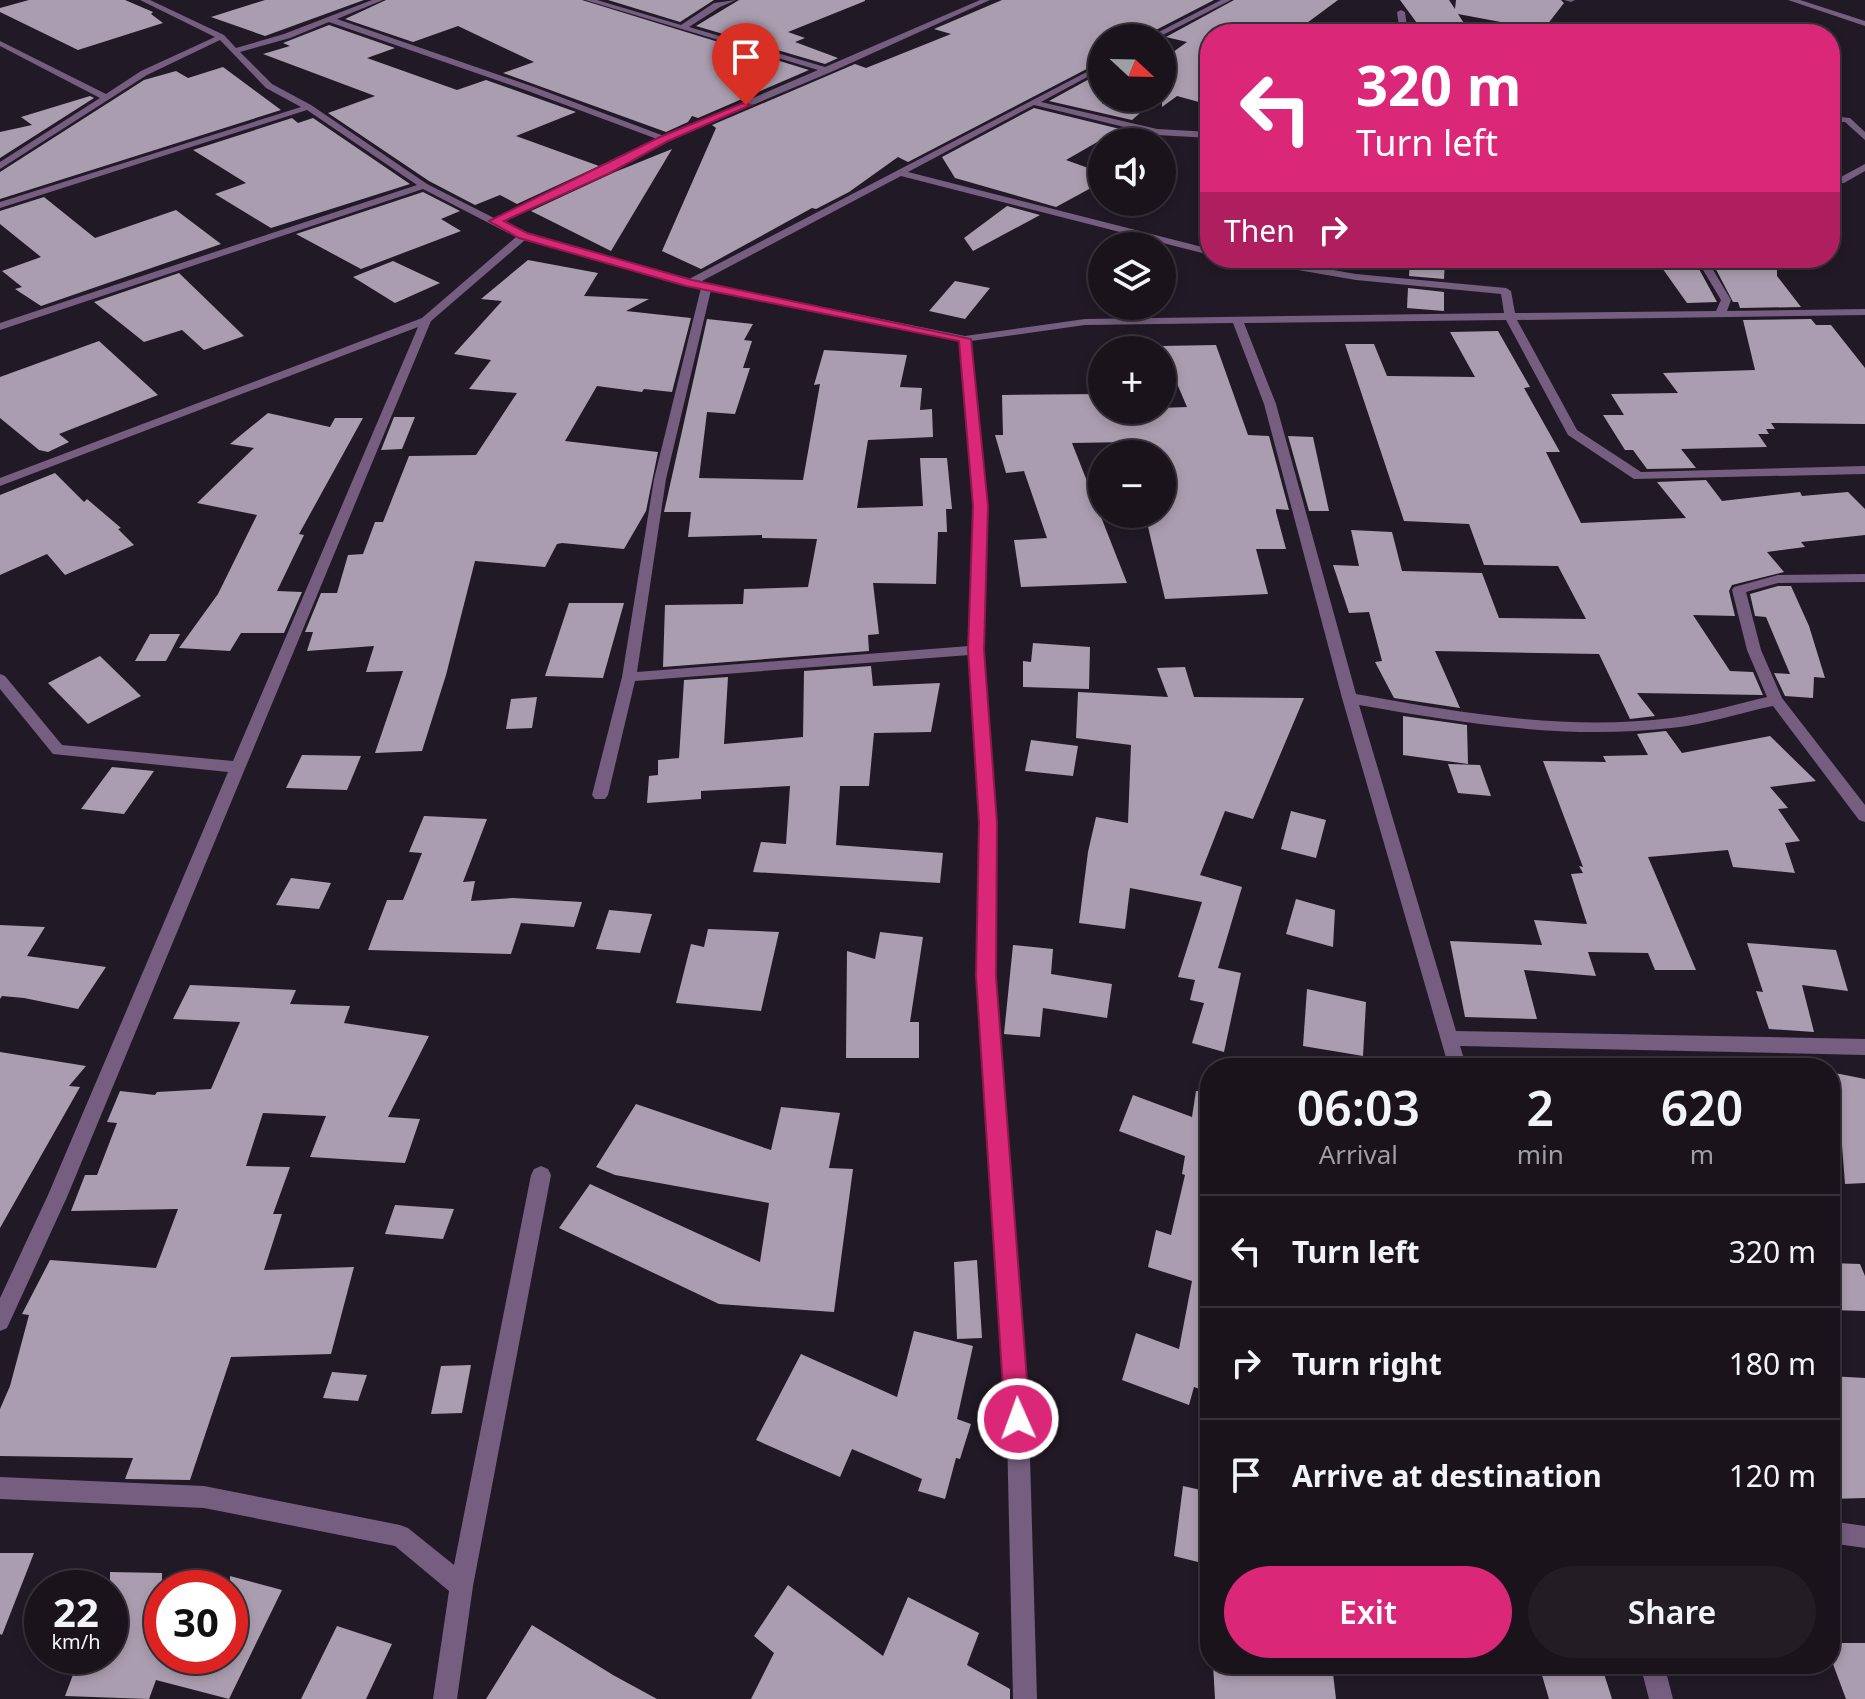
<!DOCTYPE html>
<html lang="en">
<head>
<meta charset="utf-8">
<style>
	:root { --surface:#1a131c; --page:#231c25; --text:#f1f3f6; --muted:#9f9ea3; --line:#38323b; --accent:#db2777 }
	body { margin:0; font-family:"Noto Sans",sans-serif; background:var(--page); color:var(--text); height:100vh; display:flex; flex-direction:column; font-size:30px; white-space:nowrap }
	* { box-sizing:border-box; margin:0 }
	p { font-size:26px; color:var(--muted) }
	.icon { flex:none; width:44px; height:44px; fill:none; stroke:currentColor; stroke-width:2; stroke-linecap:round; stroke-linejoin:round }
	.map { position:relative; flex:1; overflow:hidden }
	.drawer { position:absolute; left:1200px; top:1058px; width:640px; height:616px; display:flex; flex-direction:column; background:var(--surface); border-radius:32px; box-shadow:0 4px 12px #0003,0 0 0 2px var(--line) }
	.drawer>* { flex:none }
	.banner { position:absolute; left:1200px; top:24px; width:640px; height:244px; border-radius:32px; box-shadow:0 4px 12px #0003,0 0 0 2px var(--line); background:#db2777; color:#fff; overflow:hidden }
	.needle { width:52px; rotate:112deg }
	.fabs { position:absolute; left:1088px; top:24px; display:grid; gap:16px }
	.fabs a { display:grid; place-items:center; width:88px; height:88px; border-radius:50%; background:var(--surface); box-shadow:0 4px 12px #0003,0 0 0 2px var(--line); font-size:40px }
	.speed { position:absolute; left:24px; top:1570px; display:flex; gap:16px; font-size:40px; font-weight:700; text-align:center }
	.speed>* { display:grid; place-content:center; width:104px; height:104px; border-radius:50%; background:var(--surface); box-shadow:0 4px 12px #0003,0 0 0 2px var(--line); line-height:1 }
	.speed small { font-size:20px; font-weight:400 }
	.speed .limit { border:12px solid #d22; background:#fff; color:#111 }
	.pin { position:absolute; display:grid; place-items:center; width:68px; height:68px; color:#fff; margin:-82px -34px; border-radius:50% 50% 50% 0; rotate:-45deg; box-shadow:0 0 8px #0007 }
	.pin .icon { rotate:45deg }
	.me { position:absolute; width:88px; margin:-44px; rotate:358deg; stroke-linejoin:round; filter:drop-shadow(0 0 6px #0008) }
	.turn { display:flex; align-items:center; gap:28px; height:168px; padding:0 24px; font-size:36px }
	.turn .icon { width:104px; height:104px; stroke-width:2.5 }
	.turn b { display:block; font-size:56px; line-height:68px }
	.then { display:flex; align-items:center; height:76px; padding:0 24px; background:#0003; gap:16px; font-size:30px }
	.eta { display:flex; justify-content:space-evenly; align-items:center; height:136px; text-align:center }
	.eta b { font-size:48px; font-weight:600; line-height:56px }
	.cta { display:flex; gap:16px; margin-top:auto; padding:16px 24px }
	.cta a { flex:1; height:92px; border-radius:48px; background:var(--accent); color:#fff; font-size:32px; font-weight:600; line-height:92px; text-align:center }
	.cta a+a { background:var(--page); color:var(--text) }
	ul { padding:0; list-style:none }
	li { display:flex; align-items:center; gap:24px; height:112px; padding:0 24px; border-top:2px solid var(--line) }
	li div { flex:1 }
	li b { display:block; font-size:30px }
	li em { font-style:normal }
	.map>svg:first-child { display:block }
	.building { fill:#aa9daf }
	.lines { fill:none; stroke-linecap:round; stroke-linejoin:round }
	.minor { fill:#755e7f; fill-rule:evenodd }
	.route { fill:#db2777; stroke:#8e194d; stroke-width:2 }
</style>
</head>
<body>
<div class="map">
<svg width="1865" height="1699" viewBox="0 0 1865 1699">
	<rect width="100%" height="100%" fill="#221926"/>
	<!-- building -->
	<g class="building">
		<polygon points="29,0 125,0 153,12 151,14 163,23 78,50 0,12 0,8"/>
		<polygon points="265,0 364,0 265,36 211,17"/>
		<polygon points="386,0 582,0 809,70 698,118 692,116 688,122 666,132 503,73 534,62 458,26 413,42 345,19"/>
		<polygon points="608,0 714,0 680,22"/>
		<polygon points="739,0 865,0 865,1 788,32 805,38 795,42 838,58 825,64 696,26"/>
		<polygon points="1002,0 1214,0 1150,33 1127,28 1107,38 1102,37 1102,61 908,162 898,157 849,192 816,209 812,208 701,269 662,251 716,128 712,125 855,64 866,68 951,34 934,29"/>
		<polygon points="1234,0 1338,0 1292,34 1210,34 1210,105 1177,96 1162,107 1162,60 1187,42 1166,37"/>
		<polygon points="1400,0 1449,0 1455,9 1456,0 1561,0 1564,3 1543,30 1458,14 1471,34 1425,34"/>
		<polygon points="329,25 395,48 367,58 457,90 486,80 576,112 516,136 599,166 517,204 500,195 475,205 429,181 328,113 375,96 263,54 290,46 283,43"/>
		<polygon points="223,67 281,110 0,199 0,172 144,80 176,71 188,78"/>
		<polygon points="1102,72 1102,104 1110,98 1157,98 1132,120 1049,101"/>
		<polygon points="90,96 94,98 0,158 0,132 32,125 21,117"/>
		<polygon points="1034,108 1120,129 1066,160 1102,173 1102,182 1056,207 955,178 942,157"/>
		<polygon points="292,118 298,123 313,118 410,184 271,228 215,194 246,183 193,150"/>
		<polygon points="672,149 611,251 531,211 615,172"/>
		<polygon points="423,192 460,211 441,219 461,231 361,269 296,234"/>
		<polygon points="44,197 95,238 176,210 221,244 41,306 15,289 22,287 2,271 41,257 0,224 0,211"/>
		<polygon points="1007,206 1040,215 973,251 964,238"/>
		<polygon points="1410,258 1445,258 1444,279 1409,276"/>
		<polygon points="1655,258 1693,258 1717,302 1687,303"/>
		<polygon points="1710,258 1777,258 1777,276 1801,307 1740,308 1738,302 1733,302"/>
		<polygon points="528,260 598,273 584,296 649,299 626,311 691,318 672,392 644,389 642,392 597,386 565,441 658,452 646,511 624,549 562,543 557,544 545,567 475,561 446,675 422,751 375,753 403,671 366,672 374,646 307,651 313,632 305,632 321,593 337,593 348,555 363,554 375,522 383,522 409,456 476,455 517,393 469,389 491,360 454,354 502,301 481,299"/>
		<polygon points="393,261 440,283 395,303 353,277"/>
		<polygon points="179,273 244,336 204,350 182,330 144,342 94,302"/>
		<polygon points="955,281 990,288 965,319 929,311"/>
		<polygon points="1408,288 1444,292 1444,311 1407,308"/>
		<polygon points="707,319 753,324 744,340 752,341 743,368 750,368 735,414 707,412 699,478 803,480 820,384 814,385 824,350 907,355 900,387 922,388 920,410 932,409 933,437 868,440 857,508 923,506 920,458 947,458 952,509 946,509 947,532 938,532 936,584 873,583 879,634 868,635 869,651 663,667 665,605 743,604 744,589 808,587 817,539 762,538 762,535 688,537 691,512 664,512"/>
		<polygon points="1811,319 1816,325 1831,325 1865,368 1865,424 1771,423 1775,429 1766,429 1769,434 1758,434 1767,447 1681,449 1696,468 1647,469 1633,450 1625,450 1603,415 1624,415 1611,394 1678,393 1663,373 1755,370 1743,320"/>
		<polygon points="1498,331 1530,387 1524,388 1560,452 1546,452 1581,523 1686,518 1657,482 1706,480 1722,501 1800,492 1802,496 1848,492 1865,509 1865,535 1801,542 1805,547 1767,552 1784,572 1732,585 1729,591 1735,616 1693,615 1730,671 1753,672 1763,695 1637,693 1655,716 1630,719 1599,654 1435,651 1460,708 1394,698 1375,662 1382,661 1369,612 1349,613 1333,565 1359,566 1351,530 1392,532 1402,571 1482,573 1499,618 1586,619 1558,566 1484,565 1469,524 1404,521 1345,344 1374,344 1387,376 1475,377 1450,332"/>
		<polygon points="99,341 158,395 59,434 69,442 48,452 39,450 0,418 0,377"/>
		<polygon points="1216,345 1248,435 1269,436 1289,510 1276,509 1276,512 1286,549 1256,549 1268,594 1165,599 1145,514 1162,514 1162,454 1131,454 1129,442 1072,443 1127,583 1021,587 1014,540 1047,538 1024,471 1006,473 995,435 1003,435 1002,395 1102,394 1102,410 1187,407 1161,346"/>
		<polygon points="268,413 330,427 335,418 363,418 299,534 304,535 277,591 302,592 284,633 241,633 230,651 179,648 218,594 257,515 197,503 254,448 230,444"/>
		<polygon points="394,417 415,417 402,449 381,450"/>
		<polygon points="1288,436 1313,437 1329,511 1309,511"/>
		<polygon points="55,473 84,502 87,499 121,528 118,529 134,545 65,575 47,554 0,575 0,495"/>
		<polygon points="1778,586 1791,586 1809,626 1825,678 1814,677 1813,698 1785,696 1774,673 1790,674 1766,617 1755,616 1750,594"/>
		<polygon points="569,603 624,603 603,678 545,676"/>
		<polygon points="150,634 180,634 166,661 135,661"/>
		<polygon points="1033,643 1090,647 1089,689 1023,687 1023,661 1031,662"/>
		<polygon points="100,656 141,696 88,724 48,683"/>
		<polygon points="871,666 873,686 940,683 931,732 874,733 869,786 840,786 836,845 943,853 940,883 753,872 761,842 786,844 790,786 701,791 701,799 647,803 649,776 658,775 658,760 679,758 684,680 728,677 724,744 803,737 804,671"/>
		<polygon points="1185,667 1194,697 1304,698 1253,819 1225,811 1200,875 1242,887 1218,968 1241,973 1224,1052 1192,1043 1204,1003 1190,1000 1195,980 1178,977 1202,902 1130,888 1125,929 1079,923 1088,852 1096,817 1128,823 1131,745 1076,738 1078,692 1168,697 1157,668"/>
		<polygon points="537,697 532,728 506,729 511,699"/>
		<polygon points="1403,716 1467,725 1468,764 1403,755"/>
		<polygon points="1666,731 1682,753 1770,736 1816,781 1770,787 1788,808 1778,809 1800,841 1785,843 1795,873 1733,867 1728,850 1648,857 1696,970 1655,970 1648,953 1588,952 1596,976 1524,970 1537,1019 1465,1017 1450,941 1542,945 1534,920 1587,924 1571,874 1583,873 1579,866 1583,867 1543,761 1606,762 1603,756 1648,755 1637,734"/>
		<polygon points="1031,740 1078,746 1073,776 1025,771"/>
		<polygon points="302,755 361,756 347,790 286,788"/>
		<polygon points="1448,764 1480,765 1491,796 1458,793"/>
		<polygon points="112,767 154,771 124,814 81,809"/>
		<polygon points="1291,811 1326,820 1316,858 1281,849"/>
		<polygon points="424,816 487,819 463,882 475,881 471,901 513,898 582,902 574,927 521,923 511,954 368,950 387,900 403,900 422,853 409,852"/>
		<polygon points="291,878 331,883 319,909 276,905"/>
		<polygon points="1296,899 1335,910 1333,947 1286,934"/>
		<polygon points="609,910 652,914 640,953 596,949"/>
		<polygon points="0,925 45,927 27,956 106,967 78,1009 24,998 2,996 0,999"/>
		<polygon points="708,929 779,932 761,1011 676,1003 691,944 704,947"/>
		<polygon points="880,932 923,937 910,1022 919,1022 919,1058 846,1058 847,951 875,959"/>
		<polygon points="1747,943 1836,950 1848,991 1802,985 1814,1032 1769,1029 1756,991 1763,992"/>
		<polygon points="1013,945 1053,949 1051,974 1112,984 1107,1018 1043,1008 1040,1037 1004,1034"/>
		<polygon points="190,985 296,990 290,1004 350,1006 344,1023 429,1036 388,1117 420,1119 405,1163 310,1157 326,1116 263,1113 246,1166 290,1167 273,1214 282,1214 264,1270 354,1267 331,1354 231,1357 190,1480 125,1479 133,1458 0,1456 0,1409 10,1386 29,1315 22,1314 50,1260 156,1268 178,1209 71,1211 85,1175 97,1175 117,1123 107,1122 120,1091 155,1095 157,1092 211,1089 240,1022 173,1019"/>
		<polygon points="1307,989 1366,1002 1363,1056 1303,1046"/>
		<polygon points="0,1052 86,1066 69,1086 80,1087 0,1228"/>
		<polygon points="1830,1072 1865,1079 1865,1183 1845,1184 1840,1119 1830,1118"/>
		<polygon points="1196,1091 1210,1092 1210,1393 1194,1387 1189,1405 1122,1380 1136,1333 1179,1349 1192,1281 1148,1267 1156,1230 1171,1235 1185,1175 1182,1174 1185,1156 1119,1131 1133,1095 1192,1117"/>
		<polygon points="636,1104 771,1150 781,1107 840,1113 829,1168 853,1169 834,1312 719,1304 559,1228 590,1184 760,1262 769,1203 615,1175 596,1167"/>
		<polygon points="395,1205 454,1209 443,1239 385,1234"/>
		<polygon points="977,1260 982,1338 957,1339 954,1262"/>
		<polygon points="1830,1263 1860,1264 1865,1276 1865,1311 1830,1310"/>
		<polygon points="914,1331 973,1346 957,1419 971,1424 960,1459 956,1458 945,1499 918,1491 922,1479 852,1449 840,1477 756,1440 801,1354 897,1397"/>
		<polygon points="471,1365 462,1413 431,1414 441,1366"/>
		<polygon points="332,1372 367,1375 358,1401 323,1398"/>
		<polygon points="1830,1376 1865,1378 1865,1498 1830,1499"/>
		<polygon points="1183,1486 1210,1492 1210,1565 1174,1556"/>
		<polygon points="0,1553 34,1553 2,1635 0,1634"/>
		<polygon points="110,1572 162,1573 162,1656 230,1656 230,1576 282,1590 229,1699 156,1680 149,1699 65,1696 80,1656 110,1656"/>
		<polygon points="788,1585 883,1656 908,1597 979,1633 967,1665 1010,1689 1010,1699 751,1699 774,1653 754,1636"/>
		<polygon points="532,1625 613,1675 657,1699 486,1699"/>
		<polygon points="337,1626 392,1644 366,1699 301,1699"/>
		<polygon points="1830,1643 1865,1643 1865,1699 1846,1699 1830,1656"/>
		<polygon points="1213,1664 1332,1665 1336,1699 1215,1699"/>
		<polygon points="1601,1664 1612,1699 1549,1699 1539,1665"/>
	</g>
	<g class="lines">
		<!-- minor -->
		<g class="minor">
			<path d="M140,0h10l74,35 12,13 48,-14 88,-34h11l-46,19 197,68 130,49 154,-66 -233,-70h12l84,25 33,-22 22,-3 -16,7 -31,20 136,40 155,-67h10l-159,72 -164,69 -58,31 -107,49 25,13 162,45 413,-215v5l-61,33 116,27 53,3v6l-53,-3 -123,-30 -126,67 302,77v6l-309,-79 -201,106 265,54 120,-17 419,-6 -3,-19 -145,-14 -110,-19 -5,-3h23l92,16 150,14 5,3 4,22 201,-2 5,-11 -25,-42h10l25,42 -4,11 138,-2v6l-348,5 60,110 64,42 224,-6v8l-231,5 -66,-44 -62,-115 -262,3 32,81 80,290c105,19 210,37 316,24 32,-4 64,-14 95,-21l-20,-47 -15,-60 2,-3 44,-12 87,-1v8l-87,1 -32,9 15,58 21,48 83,107v17l-6,-2 -86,-114c-34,7 -68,19 -102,22 -105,12 -209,-5 -312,-23l97,326 409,8v16l-405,-9 7,22h-18l-107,-370 -78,-294 -31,-81 -148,2 -114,16 15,165 -3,144 13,173 -1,153 33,412 9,311h-24l-7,-311 -29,-412 3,-153 -11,-168 -334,26 -27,114 -3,4h-10l-3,-4 30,-118 32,-198 47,-191 -176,-48 -94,81 -364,876 -60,131 -7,3v-33l48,-103 180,-423 -175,-18 -53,-65v-15l5,2 57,69 171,16 185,-434 -418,159v-8l422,-160 94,-81 -93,-48 -423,141v-7l417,-138 -110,-75 -307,98v-6l301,-95 -35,-19 -46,-48 -73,35 -147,94v-7l100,-64 -100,-52v-5l106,53 35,-23 74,-34zM329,22l199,69 129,48 -54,29 -109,50 -67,-34 -116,-79 -39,-21 -32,-32 50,-14zM711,290l249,51 14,165 -5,140 -332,26 29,-193z"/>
			<polygon points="1221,0 1231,0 1157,38 1147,38"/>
			<polygon points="1564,0 1575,0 1571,2"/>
			<polygon points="1788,0 1800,0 1865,21 1865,26"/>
			<polygon points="1401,10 1405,12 1408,34 1400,34 1397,12"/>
			<polygon points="1830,116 1850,118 1865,132 1865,140 1845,122 1830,122"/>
			<polygon points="1865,164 1865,171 1844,183 1830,184 1830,178 1839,178"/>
			<polygon points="541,1166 548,1169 551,1175 473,1586 457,1699 433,1699 449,1591 395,1546 204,1508 0,1499 0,1477 204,1486 400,1525 408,1528 454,1565 531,1175 534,1169"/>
			<polygon points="1830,1521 1865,1526 1865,1548 1830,1543"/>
			<polygon points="1640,1664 1664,1664 1673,1699 1649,1699"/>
		</g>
	</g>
	<!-- route -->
	<polygon class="route" points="743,103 751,105 668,141 610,173 504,221 527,233 692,280 971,339 988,506 984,650 997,823 996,976 1030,1419 1027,1428 1018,1431 1009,1428 1005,1419 976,976 979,823 968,650 973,506 959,341 686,286 519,238 489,221 660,137"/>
</svg>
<div class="fabs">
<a><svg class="needle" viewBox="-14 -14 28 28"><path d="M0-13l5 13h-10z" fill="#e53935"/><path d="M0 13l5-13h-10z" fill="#9f9ea3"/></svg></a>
<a><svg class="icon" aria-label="sound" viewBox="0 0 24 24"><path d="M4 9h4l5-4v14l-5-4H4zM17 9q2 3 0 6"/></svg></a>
<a><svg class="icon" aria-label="layers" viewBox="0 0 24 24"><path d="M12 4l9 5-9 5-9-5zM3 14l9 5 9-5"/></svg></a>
<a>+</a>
<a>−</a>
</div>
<div class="speed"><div>22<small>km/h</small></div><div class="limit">30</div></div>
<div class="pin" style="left:746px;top:105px;background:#d93025"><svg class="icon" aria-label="arrive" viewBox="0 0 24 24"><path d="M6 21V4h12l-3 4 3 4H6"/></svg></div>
<svg class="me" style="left:1018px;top:1419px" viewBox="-20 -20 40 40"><circle r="17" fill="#db2777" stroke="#fff" stroke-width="3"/><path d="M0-11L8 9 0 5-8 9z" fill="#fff"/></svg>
<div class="banner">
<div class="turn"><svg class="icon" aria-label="left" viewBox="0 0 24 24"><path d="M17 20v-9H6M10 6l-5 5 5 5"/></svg><div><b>320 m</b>Turn left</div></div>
<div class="then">Then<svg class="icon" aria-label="right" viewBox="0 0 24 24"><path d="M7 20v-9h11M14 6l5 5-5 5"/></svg></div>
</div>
<section class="drawer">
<div class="eta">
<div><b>06:03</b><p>Arrival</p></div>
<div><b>2</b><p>min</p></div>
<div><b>620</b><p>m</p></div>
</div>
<ul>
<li><svg class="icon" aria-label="left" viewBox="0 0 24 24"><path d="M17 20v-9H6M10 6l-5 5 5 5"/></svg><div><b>Turn left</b></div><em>320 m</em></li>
<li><svg class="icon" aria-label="right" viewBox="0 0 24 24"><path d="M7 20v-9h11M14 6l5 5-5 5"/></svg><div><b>Turn right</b></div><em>180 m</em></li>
<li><svg class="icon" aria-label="arrive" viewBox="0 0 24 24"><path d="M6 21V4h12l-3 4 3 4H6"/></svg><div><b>Arrive at destination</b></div><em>120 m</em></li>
</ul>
<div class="cta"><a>Exit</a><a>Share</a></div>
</section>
</div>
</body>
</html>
